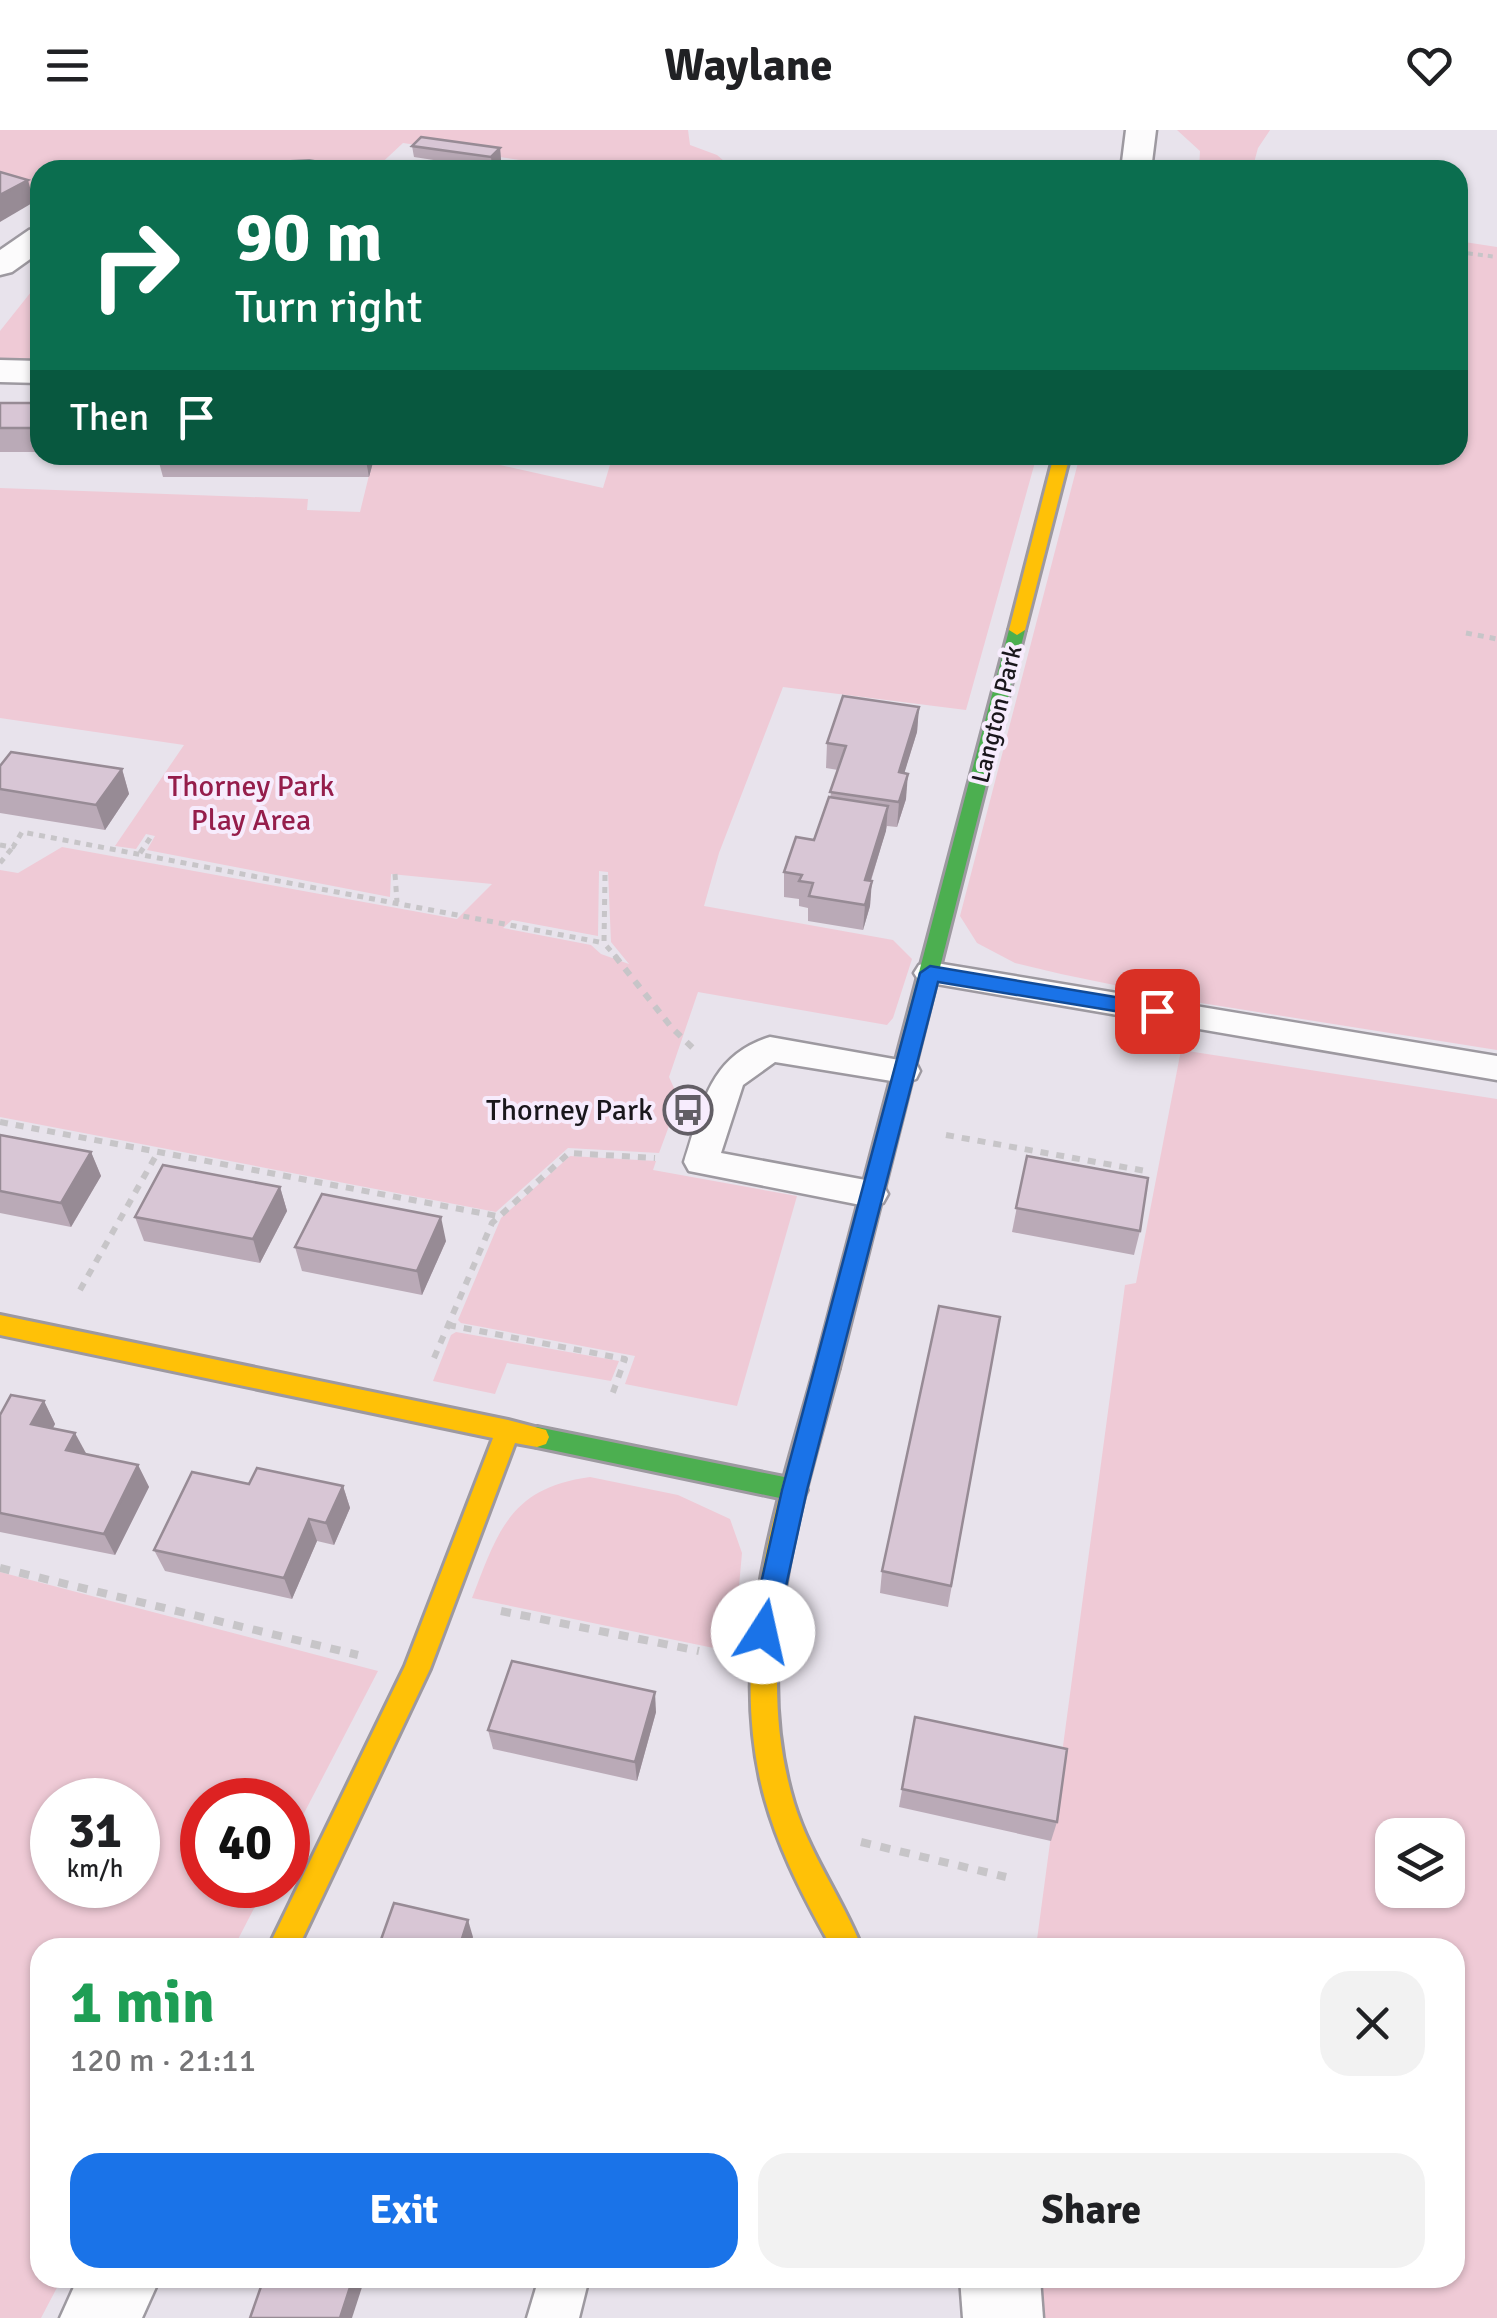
<!DOCTYPE html>
<html lang="en">
<head>
<meta charset="utf-8">
<style>
	:root { --surface:#fff; --page:#f2f2f2; --text:#202124; --muted:#757577; --accent:#1a73e8 }
	body { margin:0; font-family:Signika,sans-serif; background:var(--page); color:var(--text); height:100vh; display:flex; flex-direction:column; font-size:38px; white-space:nowrap }
	* { box-sizing:border-box; margin:0 }
	p { font-size:32px; color:var(--muted) }
	.icon { flex:none; width:55px; height:55px; fill:none; stroke:currentColor; stroke-width:2; stroke-linecap:round; stroke-linejoin:round }
	.map { position:relative; flex:1; overflow:hidden }
	.side { position:absolute; left:30px; top:1808px; width:1435px; height:350px; display:flex; flex-direction:column; background:var(--surface); border-radius:30px; box-shadow:0 2px 8px #0004 }
	.side>* { flex:none }
	.guide { position:absolute; left:30px; top:30px; width:1438px; height:305px; border-radius:30px; box-shadow:0 2px 8px #0004; background:#0b6e4f; color:#fff; overflow:hidden }
	.fabs { position:absolute; left:1375px; top:1688px; display:grid; gap:20px }
	.fabs a { display:grid; place-items:center; width:90px; height:90px; border-radius:20px; background:var(--surface); box-shadow:0 2px 8px #0004; font-size:50px }
	.speed { position:absolute; left:30px; top:1648px; display:flex; gap:20px; font-size:50px; font-weight:700; text-align:center }
	.speed>* { display:grid; place-content:center; width:130px; height:130px; border-radius:50%; background:var(--surface); box-shadow:0 2px 8px #0004; line-height:1 }
	.speed small { font-size:25px; font-weight:400 }
	.speed .limit { border:15px solid #d22; background:#fff; color:#111 }
	.pin { position:absolute; display:grid; place-items:center; width:85px; height:85px; color:#fff; margin:-42px; border-radius:20px; box-shadow:0 5px 15px #0006 }
	.me { position:absolute; width:110px; margin:-55px; rotate:10deg; stroke-linejoin:round; filter:drop-shadow(0 0 8px #0008) }
	.turn { display:flex; align-items:center; gap:35px; height:210px; padding:0 40px; font-size:45px }
	.turn .icon { width:130px; height:130px; stroke-width:2.5 }
	.turn b { display:block; font-size:70px; line-height:85px }
	.then { display:flex; align-items:center; height:95px; padding:0 40px; background:#0003; gap:20px; font-size:38px }
	.round { display:grid; place-items:center; flex:none; width:105px; height:105px; border-radius:30px; background:var(--page) }
	.head { display:flex; align-items:center; justify-content:space-between; height:170px; padding:0 40px }
	h1 { font-size:60px; font-weight:700; line-height:75px; color:#1e9e55 }
	.cta { display:flex; gap:20px; margin-top:auto; padding:20px 40px }
	.cta a { flex:1; height:115px; border-radius:30px; background:var(--accent); color:#fff; font-size:40px; font-weight:700; line-height:115px; text-align:center }
	.cta a+a { background:var(--page); color:var(--text) }
	header { display:flex; justify-content:space-between; align-items:center; height:130px; padding:0 40px; background:var(--surface); font-size:45px; font-weight:700 }
	.map>svg:first-child { display:block }
	.green { fill:#efcad6; fill-rule:evenodd }
	.lines { fill:none; stroke-linecap:round; stroke-linejoin:round }
	.lane-casing { stroke:#9d99a0; stroke-width:5 }
	.street-casing { stroke:#9d99a0; stroke-width:5 }
	.fast-casing { stroke:#9d99a0; stroke-width:6 }
	.slow-casing { stroke:#9d99a0; stroke-width:6 }
	.path-far3 { stroke:#c7c5c8; stroke-width:4; stroke-dasharray:5 5; stroke-linecap:butt }
	.path-far2 { stroke:#c7c5c8; stroke-width:5; stroke-dasharray:6 6; stroke-linecap:butt }
	.path-far1 { stroke:#c7c5c8; stroke-width:6; stroke-dasharray:8 8; stroke-linecap:butt }
	.path { stroke:#c7c5c8; stroke-width:8; stroke-dasharray:10 10; stroke-linecap:butt }
	.lane { fill:#fcfbfc; fill-rule:evenodd }
	.street { fill:#fcfbfc; fill-rule:evenodd }
	.fast { fill:#4caf50; fill-rule:evenodd }
	.slow { fill:#ffc107; fill-rule:evenodd }
	.wall { fill:#baaab7 }
	.shaded-wall { fill:#978b95 }
	.building { fill:#d8c6d5; stroke:#978b95; stroke-width:2.5 }
	.route { fill:#1a73e8; stroke:#114b97; stroke-width:2.5 }
	.labels { text-anchor:middle; stroke-width:8; stroke-linejoin:round; paint-order:stroke }
	.far-street-label { font-size:25px; fill:#1a171c; stroke:#f7ecfd }
	.park-label { font-size:30px; fill:#951d4b; stroke:#f7ecfd }
	.poi-label { font-size:30px; fill:#1a171c; stroke:#f7ecfd; text-anchor:end }
</style>
</head>
<body>
<header><svg class="icon" aria-label="menu" viewBox="0 0 24 24"><path d="M4 6h16M4 12h16M4 18h16"/></svg>Waylane<svg class="icon" aria-label="heart" viewBox="0 0 24 24"><path d="M12 20l-8-8c-3-5 5-10 8-4 3-6 11-1 8 4z"/></svg></header>
<div class="map">
<svg width="1497" height="2188" viewBox="0 0 1497 2188">
	<rect width="100%" height="100%" fill="#e8e3ec"/>
	<!-- green -->
	<g class="green">
		<polygon points="0,0 688,0 690,15 717,25 725,32 718,40 588,40 403,13 374,40 268,34 204,40 40,40 40,66 0,56"/>
		<polygon points="1177,0 1270,0 1258,18 1252,40 1199,40 1200,21"/>
		<polygon points="1458,111 1497,117 1497,920 1201,873 1061,844 1015,833 977,813 960,786 1080,325 1458,325"/>
		<polygon points="30,149 40,150 40,233 0,233 0,201 31,162"/>
		<path d="M374,325h81l148,33 10,-33h424l-71,255 -183,-23 -64,166 -15,53 189,34 19,19 -19,59 -6,7 -189,-33 -29,85 10,22 -20,54 -91,-5 -72,64 -496,-95v-247l18,3 44,-26 395,72 35,-35 -101,-10 -1,23 -243,-47 8,-14 -9,-2 -10,15 -21,-3 69,-101 -184,-27v-230l308,11 -1,11 53,2zM599,741l9,1 3,70 18,22 -28,-10 -10,-9 -88,-17 9,-8 86,16z"/>
		<path d="M1181,920l316,49v1219h-469l-7,-40h434v-330l-419,-1 89,-662 11,-2zM1392,1705h56v55h-56z"/>
		<polygon points="570,1026 656,1031 653,1040 797,1066 737,1276 625,1254 635,1226 461,1193 458,1190 501,1088"/>
		<polygon points="456,1202 619,1231 611,1251 507,1233 495,1264 433,1251 451,1205"/>
		<path d="M590,1347l88,18 52,24 12,34 -9,99 -261,-54c26,-67 38,-110 118,-121z"/>
		<path d="M0,1442l378,99 -90,173v-44h-86v85h64l-32,62 -194,1v330h22l-21,40h-41zM52,1670h86v85h-86z"/>
	</g>
	<g class="lines">
		<!-- lane casing -->
		<g class="lane-casing">
			<g id="lane">
				<polygon points="930,832 1497,926 1497,950 919,851 914,843 919,835"/>
				<path d="M770,907l146,26 4,8 -4,8 -12,4 -129,-21 -32,23 -22,68 150,28 12,4 5,9 -5,9 -12,4 -182,-36 -5,-9c18,-54 24,-106 86,-125z"/>
				<polygon points="539,2148 589,2148 579,2188 527,2188"/>
			</g>
		</g>
		<!-- street casing -->
		<g class="street-casing">
			<g id="street">
				<polygon points="1126,0 1156,0 1151,40 1121,40"/>
				<polygon points="40,97 40,122 12,142 0,145 0,120 29,100"/>
				<polygon points="0,230 40,231 40,253 0,252"/>
				<polygon points="78,2148 160,2148 142,2188 60,2188"/>
				<polygon points="960,2148 1040,2148 1043,2188 963,2188"/>
			</g>
		</g>
		<!-- fast casing -->
		<g class="fast-casing">
			<g id="fast">
				<polygon points="1017,495 1025,500 839,1238 835,1245 827,1248 819,1245 815,1238 1009,500"/>
				<polygon points="537,1297 794,1349 803,1352 807,1360 803,1368 794,1371 537,1317 528,1314 525,1307 528,1300"/>
			</g>
		</g>
		<!-- slow casing -->
		<g class="slow-casing">
			<g id="slow">
				<polygon points="309,32 352,40 228,40 234,36"/>
				<polygon points="1054,325 1070,325 1025,500 1017,505 1009,500"/>
				<polygon points="0,1185 508,1290 546,1300 549,1307 546,1314 537,1317 515,1313 430,1539 298,1818 268,1818 405,1536 493,1308 0,1205"/>
				<path d="M827,1228l8,3 4,7c-38,140 -89,290 -45,435 16,52 48,95 68,145h-30c-30,-53 -59,-109 -72,-169 -30,-140 18,-277 55,-411l4,-7z"/>
			</g>
		</g>
		<!-- path-far3 -->
		<polyline class="path-far3" points="1458,122 1497,127"/>
		<!-- path-far2 -->
		<g class="path-far2">
			<polyline points="1466,503 1497,509"/>
			<polyline points="0,715 13,717 22,702 604,813"/>
			<polyline points="140,723 152,705"/>
			<polyline points="0,733 13,717"/>
			<polyline points="395,744 397,772"/>
			<polyline points="605,745 604,813 617,828"/>
		</g>
		<!-- path-far1 -->
		<g class="path-far1">
			<polyline points="615,826 672,898 697,922"/>
			<polyline points="0,992 497,1086"/>
			<polyline points="946,1005 1146,1041"/>
			<polyline points="80,1160 158,1022"/>
			<polyline points="448,1195 625,1229 612,1265"/>
			<polyline points="434,1228 492,1093 569,1023 655,1028"/>
		</g>
		<!-- path -->
		<g class="path">
			<polyline points="0,1438 358,1525"/>
			<polyline points="501,1481 699,1521"/>
			<polyline points="861,1712 1006,1747"/>
		</g>
		<!-- lane -->
		<use href="#lane" class="lane"/>
		<!-- street -->
		<use href="#street" class="street"/>
		<!-- fast -->
		<use href="#fast" class="fast"/>
		<!-- slow -->
		<use href="#slow" class="slow"/>
	</g>
	<!-- wall -->
	<g class="wall">
		<polygon points="412,16 500,18 501,30 492,39 414,27"/>
		<rect x="0" y="273" width="40" height="49"/>
		<polygon points="157,325 375,325 369,347 163,347"/>
		<polygon points="919,577 917,602 904,643 906,669 897,697 887,696 871,751 870,776 863,800 808,791 808,778 799,776 799,769 784,767 784,742 814,710 830,667 838,640 826,638 827,613"/>
		<polygon points="0,636 122,639 129,664 105,700 0,683"/>
		<polygon points="0,1005 91,1022 101,1046 71,1097 0,1083"/>
		<polygon points="1027,1026 1140,1101 1134,1125 1012,1102"/>
		<polygon points="280,1057 287,1081 260,1133 144,1111 135,1087"/>
		<polygon points="446,1111 422,1165 302,1141 295,1117"/>
		<polygon points="1000,1187 948,1477 880,1463 882,1441"/>
		<polygon points="44,1271 55,1294 53,1298 86,1324 138,1335 149,1357 115,1425 0,1402 0,1285"/>
		<polygon points="249,1354 343,1356 350,1378 334,1415 317,1411 292,1469 165,1441 154,1420"/>
		<polygon points="656,1582 637,1651 493,1619 488,1600"/>
		<polygon points="915,1587 1057,1692 1051,1711 899,1677"/>
	</g>
	<!-- shaded-wall -->
	<g class="shaded-wall">
		<polygon points="500,18 501,30 492,39 491,27"/>
		<polygon points="28,50 34,72 0,92 0,65"/>
		<polygon points="365,325 375,325 369,347"/>
		<polygon points="919,577 917,602 897,667 899,642"/>
		<polygon points="122,639 129,664 105,700 96,675"/>
		<polygon points="908,644 906,669 897,697 899,672"/>
		<polygon points="888,676 886,701 863,775 865,750"/>
		<polygon points="872,751 870,776 863,800 865,775"/>
		<polygon points="91,1022 101,1046 71,1097 61,1073"/>
		<polygon points="280,1057 287,1081 260,1133 253,1109"/>
		<polygon points="441,1087 446,1111 422,1165 417,1141"/>
		<polygon points="44,1271 55,1294 43,1317 31,1294"/>
		<polygon points="75,1303 87,1325 66,1320"/>
		<polygon points="138,1335 149,1357 115,1425 104,1404"/>
		<polygon points="343,1356 350,1378 334,1415 326,1393"/>
		<polygon points="309,1389 317,1411 292,1469 284,1448"/>
		<polygon points="655,1562 656,1582 637,1651 635,1632"/>
		<polygon points="468,1790 473,1807 470,1818 459,1818"/>
		<polygon points="353,2148 365,2148 352,2188 340,2188"/>
	</g>
	<!-- building -->
	<g class="building">
		<polygon points="421,7 500,18 491,27 412,16"/>
		<polygon points="0,42 28,50 0,65"/>
		<rect x="0" y="273" width="40" height="25"/>
		<polygon points="843,566 919,577 899,642 908,644 899,672 830,662 846,616 827,613"/>
		<polygon points="11,622 122,639 96,675 0,659 0,636"/>
		<polygon points="829,667 888,676 865,750 872,751 865,775 809,766 813,753 799,751 802,745 784,742 796,707 814,710"/>
		<polygon points="0,1005 91,1022 61,1073 0,1061"/>
		<polygon points="1027,1026 1148,1048 1140,1101 1016,1078"/>
		<polygon points="163,1035 280,1057 253,1109 135,1087"/>
		<polygon points="322,1064 441,1087 417,1141 295,1117"/>
		<polygon points="939,1176 1000,1187 951,1456 882,1441"/>
		<polygon points="11,1265 44,1271 31,1294 75,1303 66,1320 138,1335 104,1404 0,1383 0,1285"/>
		<polygon points="257,1338 343,1356 326,1393 309,1389 284,1448 154,1420 192,1342 249,1354"/>
		<polygon points="512,1531 655,1562 635,1632 488,1600"/>
		<polygon points="915,1587 1067,1619 1057,1692 902,1659"/>
		<polygon points="394,1773 468,1790 459,1818 378,1818"/>
		<polygon points="264,2148 353,2148 340,2188 250,2188"/>
	</g>
	<!-- route -->
	<polygon class="route" points="930,836 1157,874 1167,881 1157,888 938,852 807,1360 776,1502 772,1510 763,1514 754,1510 750,1502 782,1360 920,843"/>
	<!-- icons -->
	<defs>
		<g id="bus-ring" transform="scale(2.5)"><circle r="9.5" fill="#f7ecfd" stroke="#625e65" stroke-width="1.5"/><path d="M-5-6H5V4H4V6H2V4H-2V6H-4V4H-5ZM-3.5-4V0h7V-4ZM-3.5 1.2v1.5H-2V1.2ZM2 1.2v1.5H3.5V1.2Z" fill="#625e65"/></g>
	</defs>
	<g fill-rule="evenodd">
		<use href="#bus-ring" x="688" y="980"/>
	</g>
	<g class="labels">
		<!-- far-street labels -->
		<g class="far-street-label">
			<text transform="translate(996 584) rotate(-76)" y="9">Langton Park</text>
		</g>
		<!-- park labels -->
		<g class="park-label">
			<text x="251" y="666">Thorney Park<tspan x="251" dy="34">Play Area</tspan></text>
		</g>
		<!-- poi labels -->
		<g class="poi-label">
			<text x="653" y="990">Thorney Park</text>
		</g>
	</g>
</svg>
<div class="fabs">
<a><svg class="icon" aria-label="layers" viewBox="0 0 24 24"><path d="M12 4l9 5-9 5-9-5zM3 14l9 5 9-5"/></svg></a>
</div>
<div class="speed"><div>31<small>km/h</small></div><div class="limit">40</div></div>
<div class="pin" style="left:1157px;top:881px;background:#d93025"><svg class="icon" aria-label="arrive" viewBox="0 0 24 24"><path d="M6 21V4h12l-3 4 3 4H6"/></svg></div>
<svg class="me" style="left:763px;top:1502px" viewBox="-20 -20 40 40"><circle r="19" fill="#fff"/><path d="M0-13L10 11 0 6-10 11z" fill="#1a73e8"/></svg>
<div class="guide">
<div class="turn"><svg class="icon" aria-label="right" viewBox="0 0 24 24"><path d="M7 20v-9h11M14 6l5 5-5 5"/></svg><div><b>90 m</b>Turn right</div></div>
<div class="then">Then<svg class="icon" aria-label="arrive" viewBox="0 0 24 24"><path d="M6 21V4h12l-3 4 3 4H6"/></svg></div>
</div>
<section class="side">
<div class="head"><div><h1>1 min</h1><p>120 m · 21:11</p></div><a class="round"><svg class="icon" aria-label="close" viewBox="0 0 24 24"><path d="M6 6l12 12M18 6L6 18"/></svg></a></div>
<div class="cta"><a>Exit</a><a>Share</a></div>
</section>
</div>
</body>
</html>
